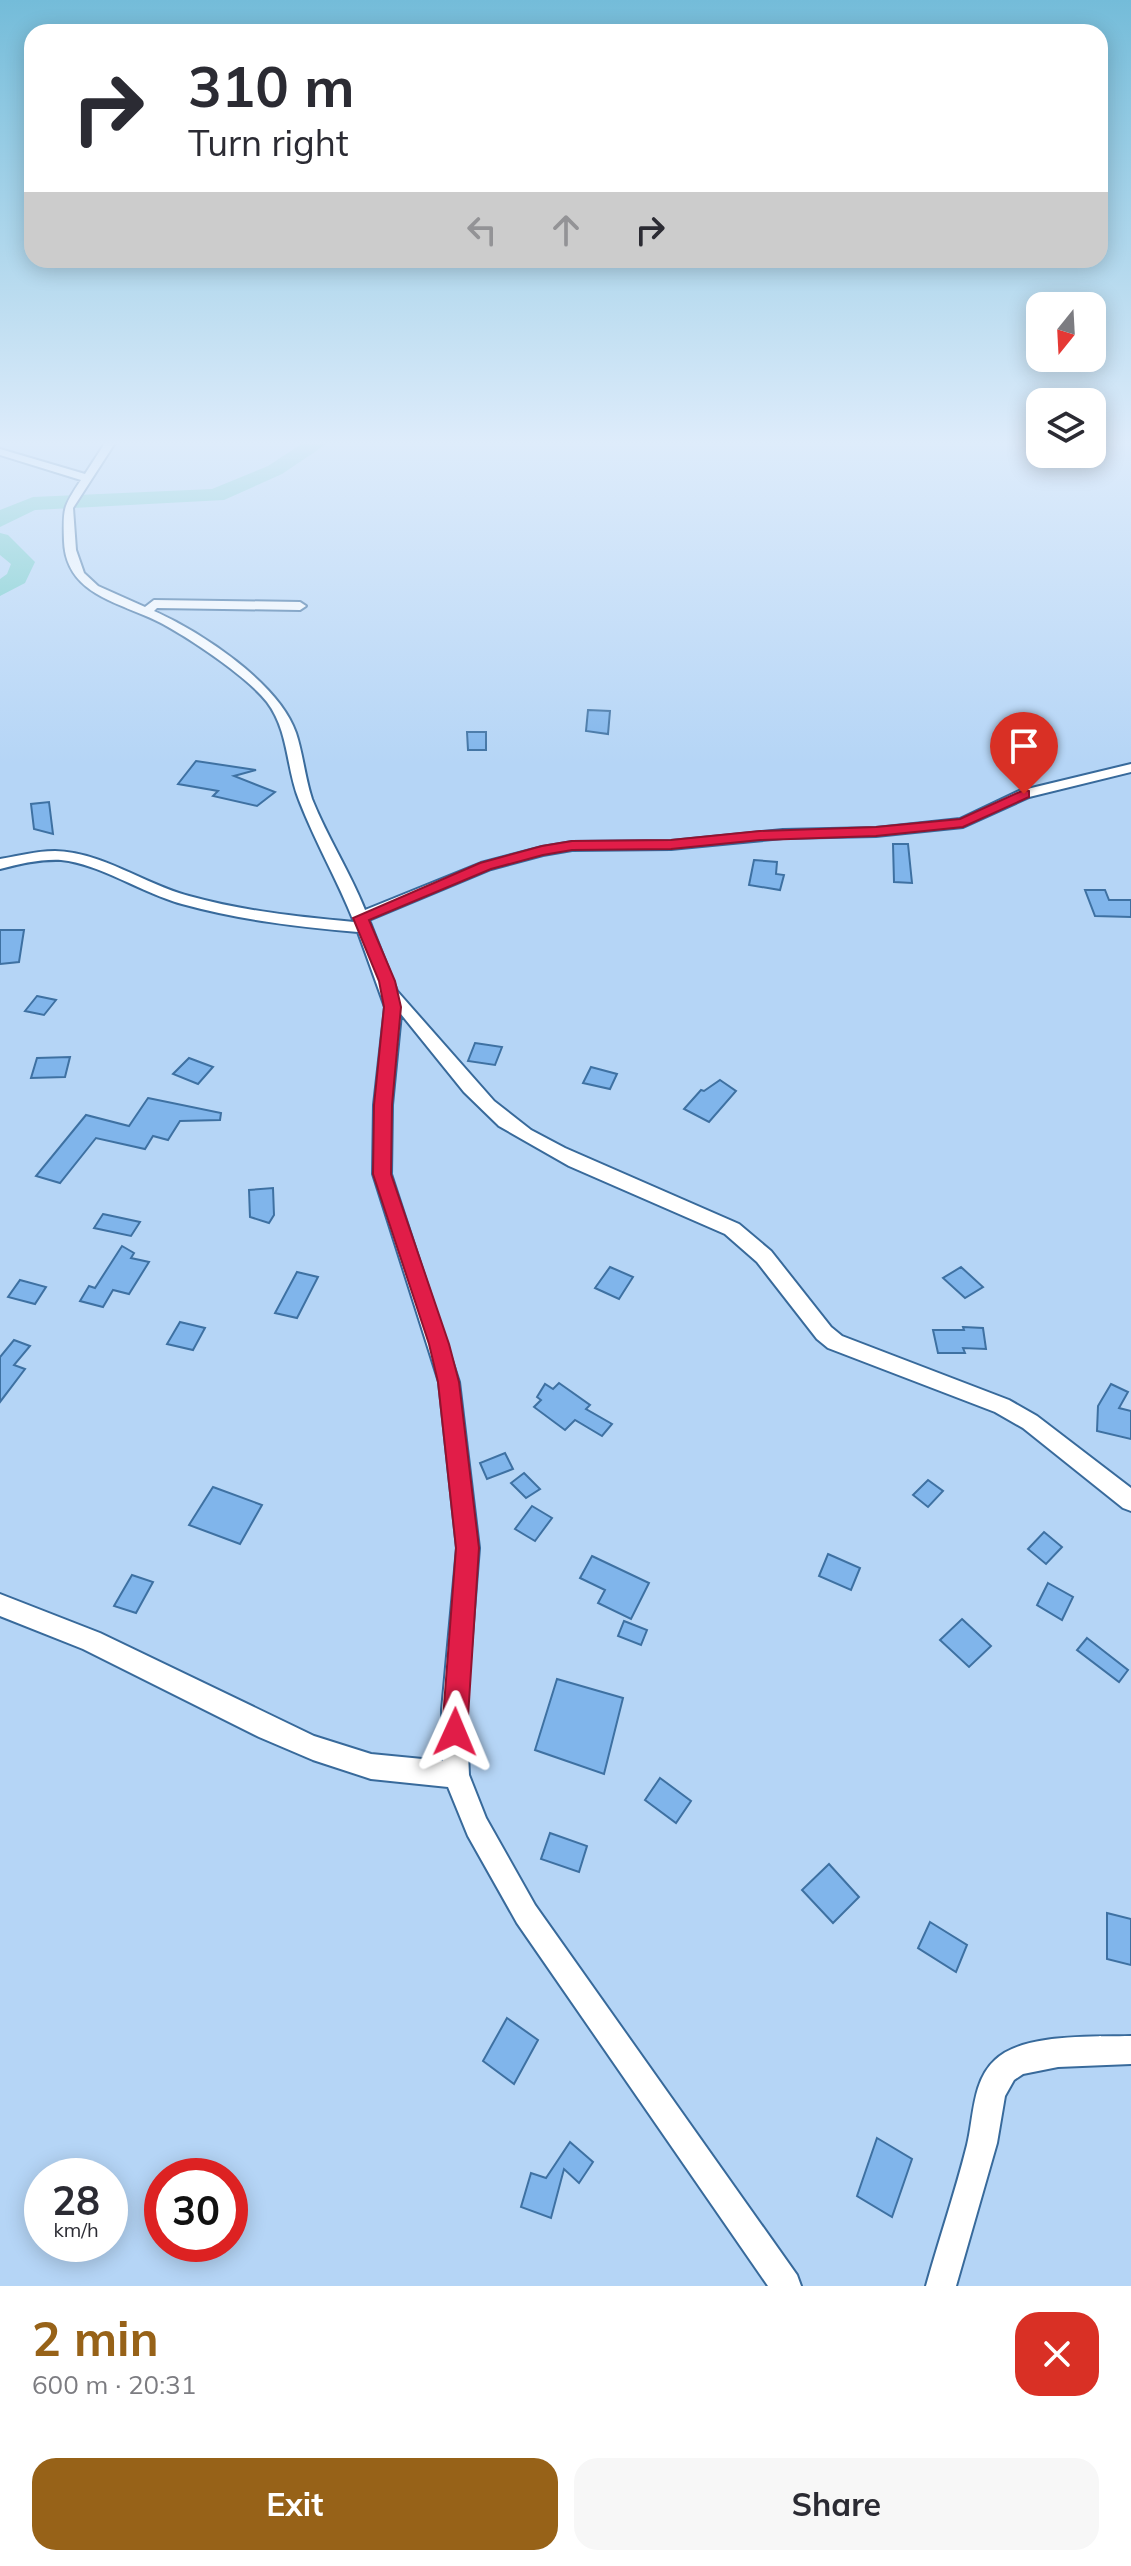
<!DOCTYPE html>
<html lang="en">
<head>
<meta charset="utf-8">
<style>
	:root { --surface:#fff; --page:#f7f7f7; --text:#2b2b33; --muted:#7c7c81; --accent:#976218 }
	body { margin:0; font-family:Mulish,sans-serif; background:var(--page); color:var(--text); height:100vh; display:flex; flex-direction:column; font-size:30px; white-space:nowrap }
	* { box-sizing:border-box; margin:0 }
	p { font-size:26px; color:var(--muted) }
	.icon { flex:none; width:44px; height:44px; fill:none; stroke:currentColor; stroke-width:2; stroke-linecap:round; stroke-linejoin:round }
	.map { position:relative; height:2286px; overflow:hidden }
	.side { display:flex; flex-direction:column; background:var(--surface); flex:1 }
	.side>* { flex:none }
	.top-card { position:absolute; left:24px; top:24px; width:1084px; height:244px; border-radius:24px; box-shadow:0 4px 20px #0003; background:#fff; color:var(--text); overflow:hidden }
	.needle { width:52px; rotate:198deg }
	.buttons { position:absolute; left:1026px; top:292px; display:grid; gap:16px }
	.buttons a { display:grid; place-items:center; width:80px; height:80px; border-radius:16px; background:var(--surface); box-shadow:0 4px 20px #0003; font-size:40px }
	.speed { position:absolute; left:24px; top:2158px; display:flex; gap:16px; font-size:40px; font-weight:700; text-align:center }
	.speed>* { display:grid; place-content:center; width:104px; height:104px; border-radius:50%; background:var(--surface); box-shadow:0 4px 20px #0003; line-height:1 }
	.speed small { font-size:20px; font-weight:400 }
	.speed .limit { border:12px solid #d22; background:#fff; color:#111 }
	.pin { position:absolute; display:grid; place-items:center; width:68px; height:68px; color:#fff; margin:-82px -34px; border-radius:50% 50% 50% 0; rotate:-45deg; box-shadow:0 0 8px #0007 }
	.pin .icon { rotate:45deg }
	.me { position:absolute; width:88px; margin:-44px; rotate:1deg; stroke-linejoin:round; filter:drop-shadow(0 0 6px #0008) }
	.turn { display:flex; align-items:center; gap:28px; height:168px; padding:0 32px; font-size:36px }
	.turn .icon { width:104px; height:104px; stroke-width:2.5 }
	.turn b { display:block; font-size:56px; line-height:68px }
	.lanes { display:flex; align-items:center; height:76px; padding:0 32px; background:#0003; justify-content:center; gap:40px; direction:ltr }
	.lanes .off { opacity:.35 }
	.round { display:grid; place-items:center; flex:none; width:84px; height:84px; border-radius:24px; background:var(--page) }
	.head { display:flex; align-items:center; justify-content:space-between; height:136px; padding:0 32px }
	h1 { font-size:48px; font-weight:700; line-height:60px; color:var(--accent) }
	.action { display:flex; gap:16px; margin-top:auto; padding:16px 32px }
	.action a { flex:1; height:92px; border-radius:24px; background:var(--accent); color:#fff; font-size:32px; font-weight:700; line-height:92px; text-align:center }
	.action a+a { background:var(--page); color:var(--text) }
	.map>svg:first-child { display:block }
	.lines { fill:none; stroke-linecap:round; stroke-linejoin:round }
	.river { fill:#67c9c3; fill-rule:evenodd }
	.building { fill:#80b5eb; stroke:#3e71a2; stroke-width:2 }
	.street-casing { stroke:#386a9b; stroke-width:4 }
	.street { fill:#fff; fill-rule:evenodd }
	.route { fill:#e11d48; stroke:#92132f; stroke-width:2 }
</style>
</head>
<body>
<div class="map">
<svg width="1131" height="2286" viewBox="0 0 1131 2286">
	<rect width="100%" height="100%" fill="#b5d5f6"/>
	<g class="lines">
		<!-- river -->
		<g class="river">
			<polygon points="303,443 328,443 282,474 224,500 35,510 0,527 0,510 33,497 212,489 268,466"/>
			<polygon points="0,533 8,535 35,562 25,583 0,596 0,579 7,574 11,564 0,555"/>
		</g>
	</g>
	<!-- building -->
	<g class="building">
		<polygon points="588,710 610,711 608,734 586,731"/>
		<polygon points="467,732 486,732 486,750 468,750"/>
		<polygon points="196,761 256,770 234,776 275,792 257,806 213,796 218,791 178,784"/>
		<polygon points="49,802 53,834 34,829 31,804"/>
		<polygon points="893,844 908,844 912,883 894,882"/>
		<polygon points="754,860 777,862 776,874 784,875 780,890 749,885"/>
		<polygon points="1085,890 1105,890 1109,900 1131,900 1131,917 1095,916"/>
		<polygon points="0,930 24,930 19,962 0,964"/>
		<polygon points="37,996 56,1000 44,1015 25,1011"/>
		<polygon points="475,1043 502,1047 495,1065 468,1061"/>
		<polygon points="70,1057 65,1077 31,1078 37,1058"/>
		<polygon points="189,1058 213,1067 198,1084 173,1074"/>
		<polygon points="591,1067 617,1074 610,1089 583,1083"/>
		<polygon points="720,1080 736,1091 709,1122 684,1109 701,1090 704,1091"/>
		<polygon points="148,1098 221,1113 220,1120 180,1121 168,1140 153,1136 145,1149 96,1138 60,1183 36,1176 86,1115 129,1126"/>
		<polygon points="273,1188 274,1215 269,1223 250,1217 249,1190"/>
		<polygon points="103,1214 140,1222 131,1236 94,1228"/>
		<polygon points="122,1246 134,1253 131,1258 149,1262 129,1294 113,1290 103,1307 80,1301 89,1286 95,1288"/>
		<polygon points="610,1267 633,1277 619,1299 595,1288"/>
		<polygon points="961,1267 983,1287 965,1298 943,1278"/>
		<polygon points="297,1272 318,1277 297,1318 275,1313"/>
		<polygon points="20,1280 46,1287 35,1304 8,1297"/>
		<polygon points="180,1322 205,1328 193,1350 167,1344"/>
		<polygon points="963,1327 983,1328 986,1349 963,1348 965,1353 938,1353 933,1330 964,1330"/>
		<polygon points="14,1340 30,1346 14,1365 25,1369 0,1402 0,1357"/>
		<polygon points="559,1383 590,1405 586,1409 612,1424 602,1436 575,1420 565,1430 534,1407 541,1400 537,1397 545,1384 553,1389"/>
		<polygon points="1111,1384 1128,1392 1119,1408 1131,1411 1131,1439 1097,1431 1098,1406"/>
		<polygon points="505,1453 513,1469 487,1479 480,1463"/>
		<polygon points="524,1473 540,1489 526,1498 511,1483"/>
		<polygon points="928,1480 943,1491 928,1507 913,1495"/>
		<polygon points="213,1487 262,1505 240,1544 189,1525"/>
		<polygon points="532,1506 552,1518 535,1541 515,1529"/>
		<polygon points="1044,1532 1062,1547 1046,1564 1028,1549"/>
		<polygon points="828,1554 860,1568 851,1590 819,1576"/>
		<polygon points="592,1556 649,1583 631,1619 598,1603 605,1590 580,1578"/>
		<polygon points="132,1575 153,1582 136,1613 114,1606"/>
		<polygon points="1048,1583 1073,1597 1062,1620 1037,1605"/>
		<polygon points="962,1619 991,1646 969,1667 940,1640"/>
		<polygon points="624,1621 647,1630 641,1645 618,1636"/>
		<polygon points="1087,1638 1128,1670 1119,1682 1077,1650"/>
		<polygon points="557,1679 623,1698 604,1774 535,1750"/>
		<polygon points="660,1778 691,1801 676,1823 645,1800"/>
		<polygon points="550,1833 587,1846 579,1872 541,1859"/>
		<polygon points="829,1864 859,1897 833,1923 802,1890"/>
		<polygon points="1107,1913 1131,1919 1131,1965 1107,1959"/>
		<polygon points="930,1922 967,1945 956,1972 918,1948"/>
		<polygon points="507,2018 538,2040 514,2084 483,2061"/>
		<polygon points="877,2138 912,2159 892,2217 857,2196"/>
		<polygon points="570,2142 593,2162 579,2183 564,2169 551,2218 521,2207 531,2173 546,2178"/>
	</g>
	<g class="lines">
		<!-- street casing -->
		<g class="street-casing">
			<g id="street">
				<path d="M105,443h10l-42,65 3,42 8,23 14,13 47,21 9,-7 146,2 6,4 -6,4 -143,-2 -3,3c47,21 125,72 142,122 7,21 9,45 16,66 15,38 38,73 53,111l116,-47 61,-16 30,-5 99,-1 112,-11 93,-2 84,-9 59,-28 112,-27v8l-102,25 -66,30 -87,9 -93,2 -112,11 -99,1 -29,5 -52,14 -122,51 28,71 97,110 37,29 34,18 174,76 32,27 60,76 11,9 167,64 28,16 94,72v23l-8,-3 -100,-80 -28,-16 -167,-64 -11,-9 -60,-77 -32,-28 -156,-68 -70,-40 -35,-34 -63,-78 -9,91 -1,69 68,208 20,166 -13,162 3,65 17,43 49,87 262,370 4,11h-33l-251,-363 -49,-87 -20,-49 -77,-8 -58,-19 -54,-23 -176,-88 -83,-33v-22l100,39 214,103 57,18 72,7 -1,-51 15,-162 -18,-166 -66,-208 1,-69 11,-98 -27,-75c-59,-5 -118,-12 -176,-28 -40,-11 -82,-40 -121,-44 -21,-1 -41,4 -61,9v-10c18,-3 36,-8 55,-8 47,1 89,33 134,45 54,15 110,21 165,26 -16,-41 -39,-80 -55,-122 -13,-32 -10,-69 -32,-98 -19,-24 -69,-58 -97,-74 -40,-25 -104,-28 -106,-87 -1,-33 -1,-34 17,-61l-81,-25v-6l85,25z"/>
				<path d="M1131,2036v28l-73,3 -35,7 -9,6 -9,16 -8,47 -41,143h-30c13,-47 29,-93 41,-141 7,-28 5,-64 28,-85 27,-27 100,-23 136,-24z"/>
			</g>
		</g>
		<!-- street -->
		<use href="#street" class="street"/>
	</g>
	<!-- sky -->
	<linearGradient id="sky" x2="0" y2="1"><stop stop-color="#74bcd9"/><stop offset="0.58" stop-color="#deecfb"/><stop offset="1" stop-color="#deecfb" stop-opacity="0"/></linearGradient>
	<rect width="1131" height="764" fill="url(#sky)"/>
	<!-- route -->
	<polygon class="route" points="1024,790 1029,791 1029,797 963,827 876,836 760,840 671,849 572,850 543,855 491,869 369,920 395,981 401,1007 392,1105 391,1174 449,1344 459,1382 479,1548 467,1732 464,1740 455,1744 446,1740 442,1732 456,1548 438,1382 429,1344 373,1174 374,1105 384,1007 379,981 353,918 480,863 542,846 572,841 671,840 760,831 876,827 960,819"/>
</svg>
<div class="buttons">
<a><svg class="needle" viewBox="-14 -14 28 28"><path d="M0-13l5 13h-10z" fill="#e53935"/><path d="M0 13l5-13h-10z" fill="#7c7c81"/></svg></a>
<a><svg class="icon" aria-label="layers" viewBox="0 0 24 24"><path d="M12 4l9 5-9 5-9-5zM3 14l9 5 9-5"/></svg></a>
</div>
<div class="speed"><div>28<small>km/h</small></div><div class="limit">30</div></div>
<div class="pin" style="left:1024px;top:794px;background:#d93025"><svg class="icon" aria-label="arrive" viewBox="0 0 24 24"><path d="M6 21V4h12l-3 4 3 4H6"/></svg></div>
<svg class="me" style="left:455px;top:1732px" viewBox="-20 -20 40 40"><path d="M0-17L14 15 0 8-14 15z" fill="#e11d48" stroke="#fff" stroke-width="4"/></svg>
<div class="top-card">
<div class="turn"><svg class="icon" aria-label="right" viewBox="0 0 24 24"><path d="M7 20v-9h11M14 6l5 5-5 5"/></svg><div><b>310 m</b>Turn right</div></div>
<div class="lanes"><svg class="icon off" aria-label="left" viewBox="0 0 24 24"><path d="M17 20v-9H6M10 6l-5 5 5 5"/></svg><svg class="icon off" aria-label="ahead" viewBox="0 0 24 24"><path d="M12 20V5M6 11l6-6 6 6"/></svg><svg class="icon" aria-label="right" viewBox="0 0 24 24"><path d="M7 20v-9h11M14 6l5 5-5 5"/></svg></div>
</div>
</div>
<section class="side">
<div class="head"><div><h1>2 min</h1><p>600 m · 20:31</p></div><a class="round" style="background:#d93025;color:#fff"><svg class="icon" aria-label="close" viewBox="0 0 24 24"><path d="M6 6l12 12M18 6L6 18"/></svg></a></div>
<div class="action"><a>Exit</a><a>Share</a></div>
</section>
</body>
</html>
